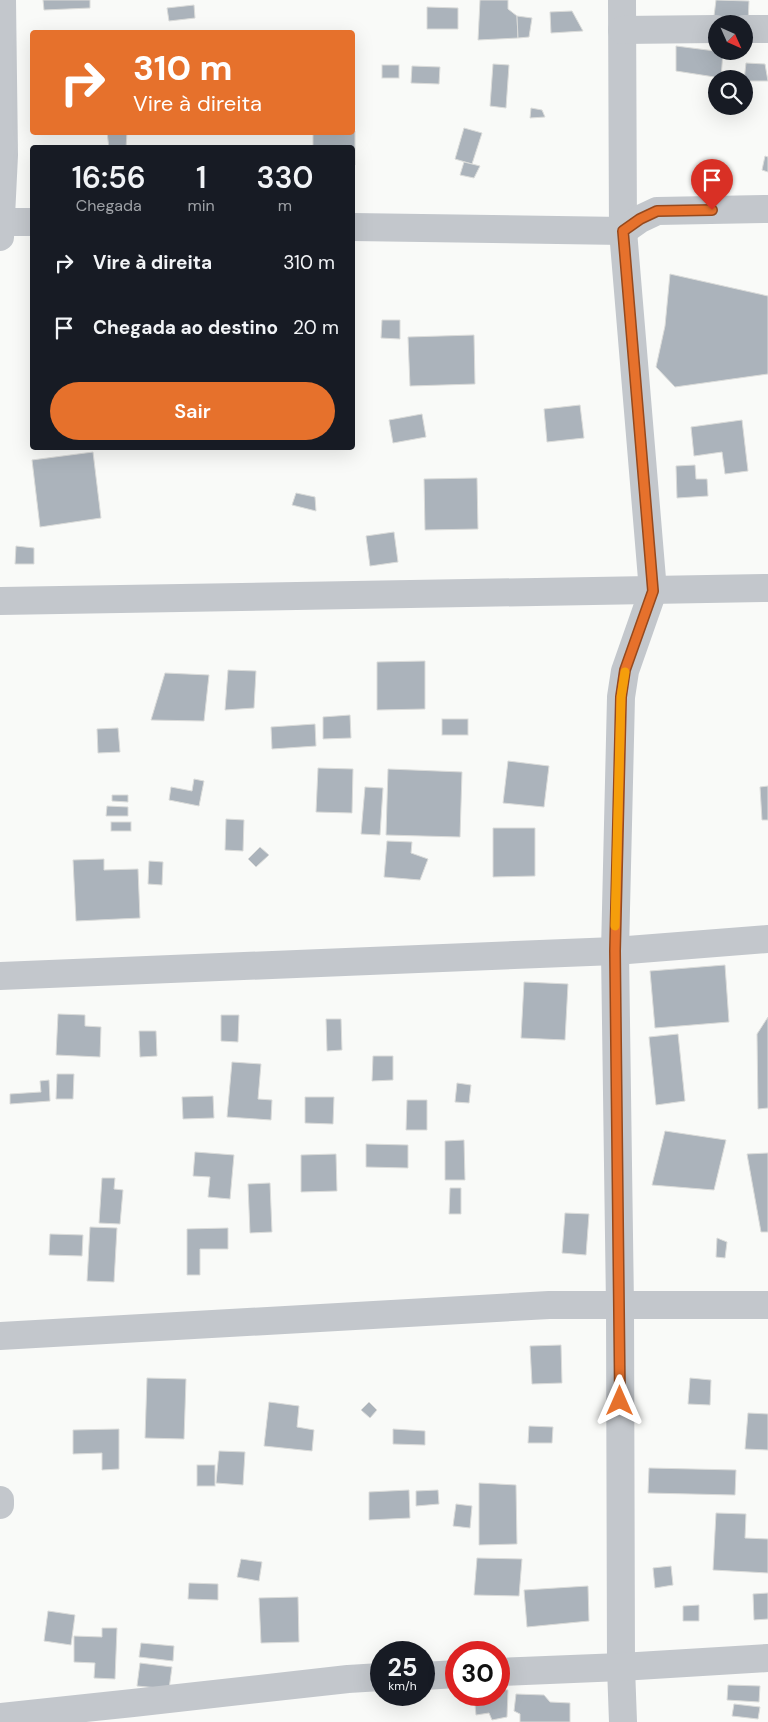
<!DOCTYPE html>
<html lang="pt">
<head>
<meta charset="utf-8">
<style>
	:root { --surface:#171b24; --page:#20242c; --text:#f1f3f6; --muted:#9ea1a6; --accent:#e6712c }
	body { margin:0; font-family:"DM Sans",sans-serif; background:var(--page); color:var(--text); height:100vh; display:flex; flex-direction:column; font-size:19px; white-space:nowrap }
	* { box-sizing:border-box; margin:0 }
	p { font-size:16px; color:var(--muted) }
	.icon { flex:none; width:28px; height:28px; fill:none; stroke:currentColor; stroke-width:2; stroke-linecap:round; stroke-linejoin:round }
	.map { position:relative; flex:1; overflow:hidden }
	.panel { position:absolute; left:30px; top:145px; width:325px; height:305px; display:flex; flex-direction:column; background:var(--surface); border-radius:5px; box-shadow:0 5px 20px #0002 }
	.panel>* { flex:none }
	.hud { position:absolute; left:30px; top:30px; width:325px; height:105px; border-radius:5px; box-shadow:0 5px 20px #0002; background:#e6712c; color:#fff; overflow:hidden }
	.needle { width:32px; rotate:135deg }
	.controls { position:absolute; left:708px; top:15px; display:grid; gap:10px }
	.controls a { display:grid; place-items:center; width:45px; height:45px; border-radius:50%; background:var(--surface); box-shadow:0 5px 20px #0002; font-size:25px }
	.speed { position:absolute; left:370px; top:1641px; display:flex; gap:10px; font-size:25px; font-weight:700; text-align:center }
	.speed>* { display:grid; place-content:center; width:65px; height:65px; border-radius:50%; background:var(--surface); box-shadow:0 5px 20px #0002; line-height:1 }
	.speed small { font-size:12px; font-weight:400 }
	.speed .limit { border:8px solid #d22; background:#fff; color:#111 }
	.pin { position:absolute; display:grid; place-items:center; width:42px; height:42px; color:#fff; margin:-51px -21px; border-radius:50% 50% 50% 0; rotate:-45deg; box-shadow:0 0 5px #0007 }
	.pin .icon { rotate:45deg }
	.me { position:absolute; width:55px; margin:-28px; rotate:0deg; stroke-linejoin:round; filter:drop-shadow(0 0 4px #0008) }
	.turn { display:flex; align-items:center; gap:18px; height:105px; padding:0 20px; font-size:22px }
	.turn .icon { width:65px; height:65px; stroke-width:2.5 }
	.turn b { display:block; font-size:35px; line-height:42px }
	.eta { display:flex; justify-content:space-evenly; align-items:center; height:85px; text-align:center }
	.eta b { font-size:30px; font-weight:600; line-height:35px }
	.primary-button { display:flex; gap:10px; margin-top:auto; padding:10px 20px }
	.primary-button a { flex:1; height:58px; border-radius:30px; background:var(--accent); color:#fff; font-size:20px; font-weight:600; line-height:58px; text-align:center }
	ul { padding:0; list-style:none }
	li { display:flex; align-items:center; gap:15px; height:65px; padding:0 20px }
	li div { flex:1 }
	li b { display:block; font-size:19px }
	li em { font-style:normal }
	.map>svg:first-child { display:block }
	.building { fill:#abb3bb; stroke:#dbdcda }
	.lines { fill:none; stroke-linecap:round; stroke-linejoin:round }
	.minor { stroke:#c3c7cc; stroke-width:28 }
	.route-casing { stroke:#96491d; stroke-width:12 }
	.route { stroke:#e6712c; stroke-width:9 }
	.slow { stroke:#f59e0b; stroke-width:9 }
</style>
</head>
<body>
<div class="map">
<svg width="768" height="1722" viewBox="0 0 768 1722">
	<rect width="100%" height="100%" fill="#f9faf8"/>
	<!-- building -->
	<g class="building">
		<polygon points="43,0 90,0 90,8 44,10"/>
		<polygon points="480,0 508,0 508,9 517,16 518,38 478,40"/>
		<polygon points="716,0 749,1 748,23 713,24"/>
		<polygon points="194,5 195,18 169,21 167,8"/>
		<polygon points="427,7 458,8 458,29 427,29"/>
		<polygon points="572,11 583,31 551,33 550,12"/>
		<polygon points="517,16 532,18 529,37 518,38"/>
		<polygon points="676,46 723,52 721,78 676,71"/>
		<polygon points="746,63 765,64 768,81 744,81"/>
		<polygon points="493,64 509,65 506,108 490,106"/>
		<rect x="382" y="65" width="17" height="13"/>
		<polygon points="412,66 440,67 439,84 411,83"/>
		<polygon points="531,108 542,110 545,117 530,118"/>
		<polygon points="464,128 482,133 472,164 455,159"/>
		<polygon points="352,131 355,131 355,165 352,165 352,148 313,148 313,132 352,132"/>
		<polygon points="107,132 127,132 126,148 109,148"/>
		<polygon points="765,156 768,157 768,172 762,170"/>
		<polygon points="464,162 480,166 474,178 460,175"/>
		<polygon points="670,274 768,296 768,374 675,387 656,367 665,326"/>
		<polygon points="382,320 400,320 400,339 381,338"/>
		<polygon points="474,335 475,384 410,386 408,337"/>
		<polygon points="580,405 584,438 547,442 544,409"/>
		<polygon points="422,414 426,437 393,443 389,420"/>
		<polygon points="742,420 748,471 725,474 722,452 694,456 691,427"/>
		<polygon points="93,452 101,518 40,527 32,460"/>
		<polygon points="695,465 696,479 707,479 708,496 677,498 676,466"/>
		<polygon points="477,478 478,529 425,530 424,479"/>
		<polygon points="296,493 315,497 316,511 292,505"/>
		<polygon points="394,532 398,562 370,566 366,536"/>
		<polygon points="16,546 34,548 34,564 15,564"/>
		<polygon points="425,661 425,709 377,710 377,662"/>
		<polygon points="228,670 256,671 254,708 225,710"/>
		<polygon points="165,673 209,675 204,721 151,720"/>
		<polygon points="350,715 351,738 323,739 323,717"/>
		<rect x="442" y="719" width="26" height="16"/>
		<polygon points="315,724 316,746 272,749 271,727"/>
		<polygon points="118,728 120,752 98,753 97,729"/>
		<polygon points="508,761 549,766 544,807 503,803"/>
		<polygon points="318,768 353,769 352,813 316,812"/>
		<polygon points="388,769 462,772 460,837 386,835"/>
		<polygon points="194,779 204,781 199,806 169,800 171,787 192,791"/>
		<polygon points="768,786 768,820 762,820 760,787"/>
		<polygon points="365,787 383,788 380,835 361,834"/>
		<polygon points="112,795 128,795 128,802 112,801"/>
		<polygon points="107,806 128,807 128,816 106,816"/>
		<polygon points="226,819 244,820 243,851 225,850"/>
		<rect x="111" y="822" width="20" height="9"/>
		<polygon points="493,828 535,828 535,876 493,877"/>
		<polygon points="387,841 412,842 411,853 428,859 420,880 384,877"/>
		<polygon points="260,847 269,855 256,867 248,859"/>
		<polygon points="104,859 104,870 138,869 140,918 76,921 73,860"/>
		<polygon points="149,861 163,862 162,885 148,884"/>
		<polygon points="725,965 729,1022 655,1028 650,971"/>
		<polygon points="524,982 568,984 565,1040 521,1038"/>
		<polygon points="58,1014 85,1015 85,1026 101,1027 100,1057 56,1055"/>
		<polygon points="221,1015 239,1015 238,1042 221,1041"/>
		<polygon points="768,1017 768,1108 758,1109 757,1034"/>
		<polygon points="326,1019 341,1019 342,1050 327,1051"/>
		<polygon points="139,1031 156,1031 157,1056 140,1057"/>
		<polygon points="678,1034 685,1101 656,1105 649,1037"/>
		<polygon points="373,1056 393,1056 393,1080 372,1081"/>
		<polygon points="232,1062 261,1064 258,1099 272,1100 271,1120 227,1117"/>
		<polygon points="57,1074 74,1074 73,1099 56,1099"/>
		<polygon points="49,1080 50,1101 10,1104 10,1094 41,1092 40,1081"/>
		<polygon points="457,1083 471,1085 469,1103 455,1102"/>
		<polygon points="213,1096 214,1118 183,1119 182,1097"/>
		<polygon points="305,1097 334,1097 333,1124 305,1123"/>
		<polygon points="407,1100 427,1100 427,1130 406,1130"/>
		<polygon points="665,1131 726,1140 714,1190 652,1185"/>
		<polygon points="464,1140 465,1180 445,1180 445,1141"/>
		<polygon points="366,1144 408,1145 408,1168 366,1167"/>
		<polygon points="195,1152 234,1155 230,1199 208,1197 210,1177 193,1176"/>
		<polygon points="768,1153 768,1232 761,1232 747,1154"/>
		<polygon points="336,1154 337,1191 301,1192 301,1155"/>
		<polygon points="102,1178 115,1178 114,1189 123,1190 120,1224 99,1223"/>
		<polygon points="270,1183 272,1232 250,1233 248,1184"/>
		<polygon points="450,1188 461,1188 461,1214 449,1214"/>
		<polygon points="565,1213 589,1214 586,1255 562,1253"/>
		<polygon points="90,1227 117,1228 114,1282 87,1281"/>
		<polygon points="228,1228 228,1249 200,1249 200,1275 187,1275 187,1229"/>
		<polygon points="50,1234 83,1235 82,1256 49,1255"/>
		<polygon points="717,1238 727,1242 725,1258 716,1257"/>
		<polygon points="561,1345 562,1383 532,1384 530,1346"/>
		<polygon points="147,1378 186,1379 184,1439 145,1438"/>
		<polygon points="690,1378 711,1380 710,1405 688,1404"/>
		<polygon points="269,1402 299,1406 297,1427 314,1430 312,1451 264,1446"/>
		<polygon points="369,1402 377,1410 370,1418 361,1410"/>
		<polygon points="748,1413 768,1414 768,1450 745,1449"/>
		<polygon points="529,1426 553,1427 552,1443 528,1443"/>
		<polygon points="119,1429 119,1469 102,1470 102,1453 73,1454 73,1430"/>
		<polygon points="393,1429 425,1431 425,1445 393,1444"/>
		<polygon points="219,1451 245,1452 243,1485 216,1483"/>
		<rect x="197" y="1465" width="18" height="21"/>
		<polygon points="649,1468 736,1470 735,1495 648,1493"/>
		<polygon points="479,1483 516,1485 517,1544 479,1545"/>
		<polygon points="409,1490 410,1518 369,1520 369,1492"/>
		<polygon points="438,1490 439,1504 416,1506 416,1491"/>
		<polygon points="456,1504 472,1506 470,1528 453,1526"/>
		<polygon points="716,1513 746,1514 745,1538 768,1539 768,1573 713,1570"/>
		<polygon points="477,1558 522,1559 519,1596 474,1595"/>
		<polygon points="241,1559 262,1562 259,1581 237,1577"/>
		<polygon points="671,1566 673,1585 655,1588 653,1568"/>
		<polygon points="189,1583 218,1584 218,1600 188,1599"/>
		<polygon points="588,1586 589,1621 527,1627 524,1590"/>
		<polygon points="768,1593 768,1619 754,1620 753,1594"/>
		<polygon points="298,1597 299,1642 261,1643 259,1598"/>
		<polygon points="699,1605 699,1621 683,1621 683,1606"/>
		<polygon points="48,1611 75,1615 71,1645 44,1641"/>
		<polygon points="102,1628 117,1628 115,1679 94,1678 95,1663 74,1662 74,1636 102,1637"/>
		<polygon points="141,1643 174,1646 173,1661 139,1657"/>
		<polygon points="140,1663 172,1667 169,1689 137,1686"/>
		<polygon points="728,1685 760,1686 759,1702 727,1700"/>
		<polygon points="499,1689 508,1690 507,1717 492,1720 489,1713 476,1715 474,1695 499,1695"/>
		<polygon points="516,1694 544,1695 550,1702 570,1703 570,1722 520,1722 520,1714 514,1711"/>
		<polygon points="734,1704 760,1707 758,1719 732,1716"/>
	</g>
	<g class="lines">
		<!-- minor -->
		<g class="minor">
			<polyline points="622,0 623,231 653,591 625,671 621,697 615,951 620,1306 621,1667 623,1722"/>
			<polyline points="744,29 768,29"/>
			<polyline points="622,30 716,29"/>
			<polyline points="0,222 32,222"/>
			<polyline points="352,227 623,231 640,219 657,211 768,209"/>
			<polyline points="0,237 4,155 2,0"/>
			<polyline points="0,601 768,588"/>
			<polyline points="0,976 615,951 768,939"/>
			<polyline points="0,1336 549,1305 768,1305"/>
			<polyline points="0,1500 0,1505"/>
			<polyline points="499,1672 621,1667 768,1658"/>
			<polyline points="424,1676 456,1674"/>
			<polyline points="0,1717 133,1703 348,1679 381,1677"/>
		</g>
	</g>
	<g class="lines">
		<!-- route casing -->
		<g class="route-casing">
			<polyline id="route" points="620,1401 615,951 621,697 625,670 653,591 623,231 640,219 657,211 712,210"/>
		</g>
		<!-- route -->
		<use href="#route" class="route"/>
		<!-- slow -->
		<polyline class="slow" points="615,926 621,697 625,672"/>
	</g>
</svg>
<div class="controls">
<a><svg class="needle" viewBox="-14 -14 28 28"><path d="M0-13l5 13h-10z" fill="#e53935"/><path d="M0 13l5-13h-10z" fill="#9ea1a6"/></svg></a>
<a><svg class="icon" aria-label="search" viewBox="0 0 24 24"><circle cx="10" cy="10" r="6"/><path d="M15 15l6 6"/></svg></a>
</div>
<div class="speed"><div>25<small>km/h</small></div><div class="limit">30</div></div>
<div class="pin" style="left:712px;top:210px;background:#d93025"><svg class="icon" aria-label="arrive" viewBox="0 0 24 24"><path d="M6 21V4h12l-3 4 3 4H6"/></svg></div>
<svg class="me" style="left:620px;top:1401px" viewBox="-20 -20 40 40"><path d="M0-17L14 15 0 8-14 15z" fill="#e6712c" stroke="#fff" stroke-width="4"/></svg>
<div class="hud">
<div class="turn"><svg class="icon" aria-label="right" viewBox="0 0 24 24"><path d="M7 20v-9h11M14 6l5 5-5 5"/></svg><div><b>310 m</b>Vire à direita</div></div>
</div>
<section class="panel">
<div class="eta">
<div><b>16:56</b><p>Chegada</p></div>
<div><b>1</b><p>min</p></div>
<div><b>330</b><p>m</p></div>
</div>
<ul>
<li><svg class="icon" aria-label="right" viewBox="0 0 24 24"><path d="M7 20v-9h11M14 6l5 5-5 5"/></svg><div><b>Vire à direita</b></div><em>310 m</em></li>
<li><svg class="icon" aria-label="arrive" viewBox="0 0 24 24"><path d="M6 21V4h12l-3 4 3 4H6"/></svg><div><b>Chegada ao destino</b></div><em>20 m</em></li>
</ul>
<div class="primary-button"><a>Sair</a></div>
</section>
</div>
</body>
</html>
